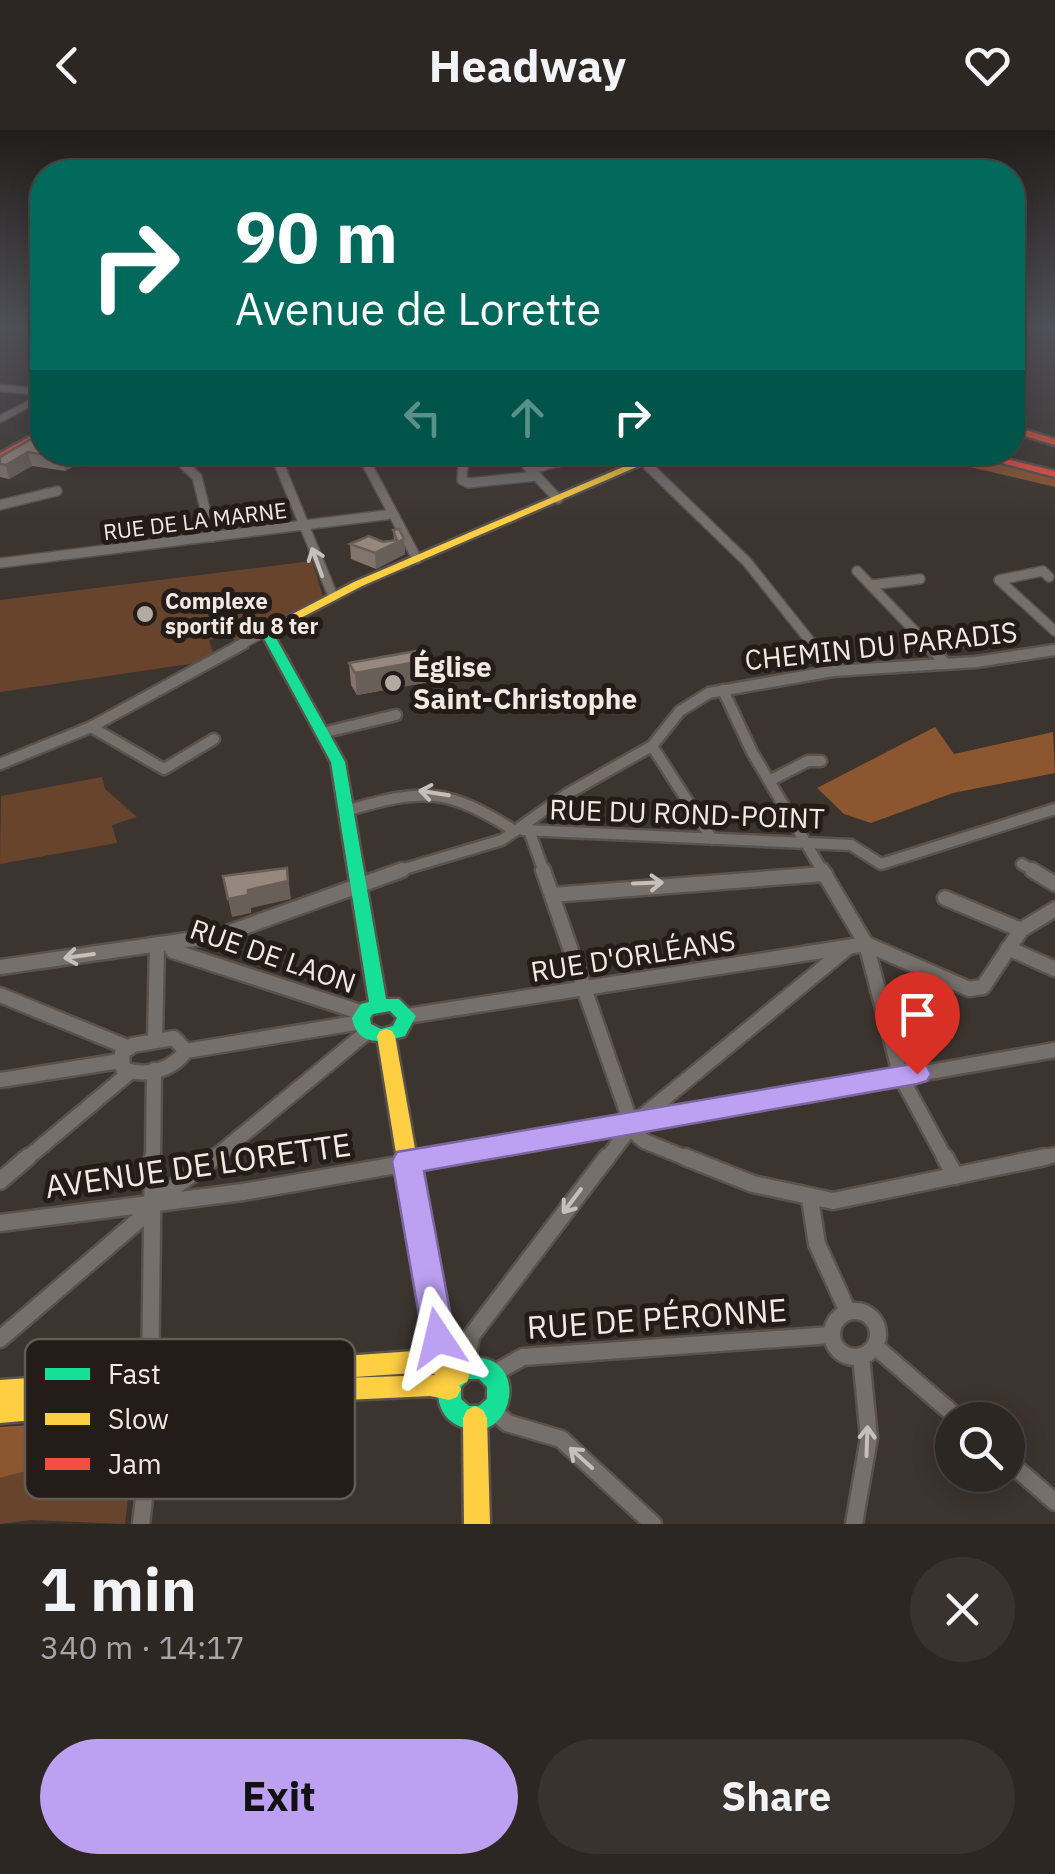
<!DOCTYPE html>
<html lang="en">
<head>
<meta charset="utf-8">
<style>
	:root { --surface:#2d2723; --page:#393330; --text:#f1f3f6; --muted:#a7a5a6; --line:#484441; --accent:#bca0f2 }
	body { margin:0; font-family:"IBM Plex Sans",sans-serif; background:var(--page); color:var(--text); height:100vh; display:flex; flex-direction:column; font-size:38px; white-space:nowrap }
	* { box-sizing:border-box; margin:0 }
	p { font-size:32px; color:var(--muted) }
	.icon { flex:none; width:55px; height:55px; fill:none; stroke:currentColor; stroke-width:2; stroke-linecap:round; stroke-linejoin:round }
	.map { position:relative; height:1394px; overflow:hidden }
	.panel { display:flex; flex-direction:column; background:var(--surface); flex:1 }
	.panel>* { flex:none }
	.guide { position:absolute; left:30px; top:30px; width:995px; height:305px; border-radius:40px; box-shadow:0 5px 25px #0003,0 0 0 2px var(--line); background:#00695c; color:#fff; overflow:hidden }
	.controls { position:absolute; left:935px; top:1272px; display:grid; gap:20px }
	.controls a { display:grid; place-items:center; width:90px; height:90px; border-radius:50%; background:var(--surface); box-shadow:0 5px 25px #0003,0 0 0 2px var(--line); font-size:50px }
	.pin { position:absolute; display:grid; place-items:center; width:85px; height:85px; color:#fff; margin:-102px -42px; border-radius:50% 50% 50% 0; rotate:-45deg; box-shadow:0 0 10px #0007 }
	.pin .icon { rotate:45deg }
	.me { position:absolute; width:110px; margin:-55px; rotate:350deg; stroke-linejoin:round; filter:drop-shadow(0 0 8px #0008) }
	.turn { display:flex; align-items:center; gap:35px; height:210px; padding:0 40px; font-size:45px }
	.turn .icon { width:130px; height:130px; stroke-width:2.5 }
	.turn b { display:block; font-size:70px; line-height:85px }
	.lanes { display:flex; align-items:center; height:95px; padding:0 40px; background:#0003; justify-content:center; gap:50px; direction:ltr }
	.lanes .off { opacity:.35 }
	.round { display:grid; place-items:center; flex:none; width:105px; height:105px; border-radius:52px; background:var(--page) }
	.head { display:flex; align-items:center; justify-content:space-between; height:170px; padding:0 40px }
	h1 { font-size:60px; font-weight:700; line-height:75px }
	.cta { display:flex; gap:20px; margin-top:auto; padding:20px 40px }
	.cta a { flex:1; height:115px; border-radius:60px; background:var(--accent); color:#111; font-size:40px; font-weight:700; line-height:115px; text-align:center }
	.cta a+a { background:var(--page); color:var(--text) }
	header { display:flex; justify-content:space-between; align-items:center; height:130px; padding:0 40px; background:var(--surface); font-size:45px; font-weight:700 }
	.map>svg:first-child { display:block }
	.green { fill:#69442d }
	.forest { fill:#8c5631 }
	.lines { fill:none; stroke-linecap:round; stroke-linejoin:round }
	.street-far4-casing { stroke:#59524d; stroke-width:9 }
	.street-far3-casing { stroke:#59524d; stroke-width:12 }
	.street-far2-casing { stroke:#59524d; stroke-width:15 }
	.street-far1-casing { stroke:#59524d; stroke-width:19 }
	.street-casing { stroke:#59524d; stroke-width:21 }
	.fast-casing { stroke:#59524d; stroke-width:5 }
	.slow-casing { stroke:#59524d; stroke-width:5 }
	.jam-casing { stroke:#59524d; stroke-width:5 }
	.street-far4 { stroke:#76706c; stroke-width:6 }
	.street-far3 { stroke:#76706c; stroke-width:9 }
	.street-far2 { stroke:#76706c; stroke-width:10 }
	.street-far1 { stroke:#76706c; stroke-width:14 }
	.street { stroke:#76706c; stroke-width:16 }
	.fast { fill:#16e098; fill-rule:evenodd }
	.slow { fill:#ffcf43; fill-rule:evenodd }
	.jam { fill:#f24e42; fill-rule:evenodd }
	.wall { fill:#81756d }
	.shaded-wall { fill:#695f59 }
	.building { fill:#96887f; stroke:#695f59; stroke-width:2.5 }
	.oneway { stroke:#c7bfb9 }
	.route { fill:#bca0f2; stroke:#7a689d; stroke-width:2.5 }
	.poi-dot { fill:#b3aaa4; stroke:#231c18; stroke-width:4 }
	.labels { text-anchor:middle; stroke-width:10; stroke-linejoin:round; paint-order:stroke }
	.far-street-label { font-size:22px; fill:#f3e9e3; stroke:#231c18 }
	.far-poi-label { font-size:22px; font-weight:bold; fill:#f3e9e3; stroke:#231c18; text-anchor:start }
	.street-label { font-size:28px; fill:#f3e9e3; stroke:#231c18 }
	.poi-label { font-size:28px; font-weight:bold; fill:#f3e9e3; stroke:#231c18; text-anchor:start }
	.near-street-label { font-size:32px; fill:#f3e9e3; stroke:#231c18 }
	.key { fill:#231c18; stroke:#615a55; stroke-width:2.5 }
	.key-label { font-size:28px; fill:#f3e9e3 }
</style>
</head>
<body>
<header><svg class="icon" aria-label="back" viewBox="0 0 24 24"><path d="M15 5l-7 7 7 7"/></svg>Headway<svg class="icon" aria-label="heart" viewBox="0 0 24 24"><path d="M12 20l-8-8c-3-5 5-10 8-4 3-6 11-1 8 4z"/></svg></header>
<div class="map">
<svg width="1055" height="1394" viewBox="0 0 1055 1394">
	<rect width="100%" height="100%" fill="#3c342f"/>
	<!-- green -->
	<g class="green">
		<polygon points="312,431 323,466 237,512 230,506 209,510 213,523 196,533 0,562 0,470"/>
		<polygon points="102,647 105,659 137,687 112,695 117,713 0,734 1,666"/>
		<polygon points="134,1313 125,1394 32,1390 0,1394 0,1348"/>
	</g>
	<!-- forest -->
	<g class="forest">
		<polygon points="910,323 949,323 1055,347 1055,357"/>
		<polygon points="935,597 954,624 1053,602 1055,643 953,663 871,693 844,684 817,658"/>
		<polygon points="137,1288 134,1313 0,1348 0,1297"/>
	</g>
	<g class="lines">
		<!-- street-far4 casing -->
		<g class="street-far4-casing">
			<g id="street-far4">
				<polyline points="0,258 42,262"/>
				<polyline points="0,289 42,267"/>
				<polyline points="168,322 187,339"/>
				<polyline points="269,322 282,339"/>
				<polyline points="360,322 369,339"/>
				<polyline points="394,322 406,328 428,322"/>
				<polyline points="440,322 464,330 514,323"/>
				<polyline points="514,322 530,339"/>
				<polyline points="181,331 215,322"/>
				<polyline points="644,332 651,339"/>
				<polyline points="463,339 464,330"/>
				<polyline points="531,339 560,333 553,322"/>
			</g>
		</g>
		<!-- street-far3 casing -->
		<g class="street-far3-casing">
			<g id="street-far3">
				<polyline points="185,336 197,347 212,407"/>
				<polyline points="280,336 333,466"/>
				<polyline points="368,336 417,429"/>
				<polyline points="463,336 462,350 468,353 537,346"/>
				<polyline points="527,336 558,369"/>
				<polyline points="648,336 747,432 814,516"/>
				<polyline points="530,339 544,336"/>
				<polyline points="0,375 57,361"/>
				<polyline points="0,433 393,384"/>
				<polyline points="857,441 929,516"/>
				<polyline points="1049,447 1043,441 999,450 1055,501"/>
				<polyline points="871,455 920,449"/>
				<polyline points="238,516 266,501"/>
				<polyline points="941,516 1005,506"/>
			</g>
		</g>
		<!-- street-far2 casing -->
		<g class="street-far2-casing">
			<g id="street-far2">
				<polyline points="812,514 833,541"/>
				<polyline points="927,514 945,533"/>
				<polyline points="931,518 956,514"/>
				<polyline points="723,560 752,622 823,742"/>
				<polyline points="91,597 164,639 214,609"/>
				<polyline points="322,603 396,585"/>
				<polyline points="652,616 712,709"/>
				<polyline points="0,634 91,597 243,514"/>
				<polyline points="769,651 808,631 821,631"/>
				<path d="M346,681c77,-23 100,-24 169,20"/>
				<polyline points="523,700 851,715 881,734 1055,679"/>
				<polyline points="530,703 544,742"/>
				<polyline points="1022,734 1036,742"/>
				<polyline points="394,742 502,710 567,664 652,616 680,581 709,563 833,541 976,532 1055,520"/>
			</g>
		</g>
		<!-- street-far1 casing -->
		<g class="street-far1-casing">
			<g id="street-far1">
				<polyline points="543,740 634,1002 644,1011 691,1030"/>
				<polyline points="822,740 866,814 901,947 946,1030"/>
				<polyline points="1032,740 1055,754"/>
				<polyline points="552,765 825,744"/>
				<polyline points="945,768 1021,800"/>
				<polyline points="169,814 173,821 363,883"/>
				<polyline points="866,814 969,859 983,857 1021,800 1055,779"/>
				<polyline points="1008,818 1055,839"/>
				<polyline points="0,837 222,805 402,740"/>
				<polyline points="0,865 127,917"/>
				<polyline points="407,886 866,814"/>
				<path d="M174,908l12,13c-15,20 -40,26 -63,18l-1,-16 11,-8z"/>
				<polyline points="155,910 157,815"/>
				<polyline points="186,921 361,892"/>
				<polyline points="0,950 120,931"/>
				<polyline points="25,1030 129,943"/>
				<polyline points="153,1030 154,940"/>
				<polyline points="212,1030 367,902"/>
				<polyline points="428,1030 1055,920"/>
				<polyline points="606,1030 632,995 846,819"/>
				<polyline points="1032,1030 1055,1025"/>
			</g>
		</g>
		<!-- street casing -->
		<g class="street-casing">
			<g id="street">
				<polyline points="685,1027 753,1054 833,1071 1045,1027"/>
				<polyline points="945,1027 955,1046"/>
				<polyline points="0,1051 28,1027"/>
				<polyline points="810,1069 817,1114 848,1182"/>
				<polyline points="0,1093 243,1062 442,1027"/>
				<circle cx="855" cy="1204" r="23"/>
				<polyline points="0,1209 140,1089 152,1073 215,1027"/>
				<polyline points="877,1218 960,1290"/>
				<polyline points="465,1241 471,1206 607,1027"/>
				<polyline points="491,1245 523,1227 832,1205"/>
				<polyline points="150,1251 153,1027"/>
				<polyline points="493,1280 507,1293 561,1309 653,1394"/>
				<polyline points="1008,1331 1055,1372"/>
				<polyline points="141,1394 156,1268"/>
				<polyline points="854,1394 869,1308 861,1226"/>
			</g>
		</g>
		<!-- fast casing -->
		<g class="fast-casing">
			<g id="fast">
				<path d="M266,497l6,4 73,131 41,237h13l17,17 -11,20c-22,6 -47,12 -53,-18l9,-14 8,-2 -38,-240 -71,-131zM390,881l7,7 -4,8 -12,3 -10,-5 -1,-6 3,-4z"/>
				<path d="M467,1228c68,-9 47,98 -12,66 -19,-11 -22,-38 -9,-55 6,-6 13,-8 21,-11zM469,1249h10l8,8v12l-8,7h-10l-8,-7v-12z"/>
			</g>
		</g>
		<!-- slow casing -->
		<g class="slow-casing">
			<g id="slow">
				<polygon points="658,322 671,322 362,456 270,504 262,504 260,501 354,452"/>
				<path d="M386,899l6,2 3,5 53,298 23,35 -4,13 -8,3 2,4 -4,8 -8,3 -19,-4 -274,13 -156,14v-43l429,-30 5,2 -8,-14 -49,-302 3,-5zM428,1242l8,3 -96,3z"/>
				<polygon points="475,1276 483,1280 487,1288 490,1394 464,1394 463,1288 467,1280"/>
			</g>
		</g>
		<!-- jam casing -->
		<g class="jam-casing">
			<g id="jam">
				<polygon points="1012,296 1055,309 1055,315 1012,302"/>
				<polygon points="42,300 42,307 0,330 0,323"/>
				<polygon points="960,322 978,322 1055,341 1055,347"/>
			</g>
		</g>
		<!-- street-far4 -->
		<use href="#street-far4" class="street-far4"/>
		<!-- street-far3 -->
		<use href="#street-far3" class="street-far3"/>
		<!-- street-far2 -->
		<use href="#street-far2" class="street-far2"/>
		<!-- street-far1 -->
		<use href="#street-far1" class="street-far1"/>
		<!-- street -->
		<use href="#street" class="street"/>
		<!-- fast -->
		<use href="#fast" class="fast"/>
		<!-- slow -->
		<use href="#slow" class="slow"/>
		<!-- jam -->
		<use href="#jam" class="jam"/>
	</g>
	<!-- wall -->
	<g class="wall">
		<polygon points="42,303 42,322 84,322 85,329 65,341 32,336 9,349 0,347 0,327"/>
		<polygon points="393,400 404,409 405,424 376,439 351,429 350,414 394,410"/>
		<polygon points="428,530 429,552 357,565 351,555 349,533"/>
	</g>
	<!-- shaded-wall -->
	<g class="shaded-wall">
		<polygon points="28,322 32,336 9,349 6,335"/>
		<polygon points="66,322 84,322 85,329 65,341 62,328"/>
		<polygon points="404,409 405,424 376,439 375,423"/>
		<polygon points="428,530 429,552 357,565 355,543"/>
		<polygon points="287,738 291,769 251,778 251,783 232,787 228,769 248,760"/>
	</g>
	<!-- building -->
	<g class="building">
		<polygon points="42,303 42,322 70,322 62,328 28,322 6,335 0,334 0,327"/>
		<polygon points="399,399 404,409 375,423 350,414 369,406 383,412 397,410 393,400"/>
		<polygon points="422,520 428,530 355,543 349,533"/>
		<polygon points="287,738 288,751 248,760 248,765 228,769 223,746"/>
	</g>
	<!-- one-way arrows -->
	<defs><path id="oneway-shaft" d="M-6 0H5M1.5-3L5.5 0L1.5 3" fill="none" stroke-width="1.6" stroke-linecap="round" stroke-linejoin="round" transform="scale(2.5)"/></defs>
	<g class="oneway">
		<use href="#oneway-shaft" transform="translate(317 432) rotate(-110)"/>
		<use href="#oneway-shaft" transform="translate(434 663) rotate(-171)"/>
		<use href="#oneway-shaft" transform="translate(648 753) rotate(-2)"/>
		<use href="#oneway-shaft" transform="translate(79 826) rotate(172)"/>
		<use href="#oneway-shaft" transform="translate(572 1071) rotate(127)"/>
		<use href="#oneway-shaft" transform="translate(867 1311) rotate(-88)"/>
		<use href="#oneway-shaft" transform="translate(581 1328) rotate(-138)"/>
	</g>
	<!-- sky -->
	<linearGradient id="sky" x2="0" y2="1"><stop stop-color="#211d1a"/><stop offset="0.5" stop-color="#505058"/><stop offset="1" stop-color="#505058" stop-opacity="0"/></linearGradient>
	<rect width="1055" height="393" fill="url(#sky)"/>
	<!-- route -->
	<polygon class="route" points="917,933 927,936 931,944 927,951 917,954 424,1041 455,1208 450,1220 438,1224 425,1220 392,1031 397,1022"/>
	<!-- markers -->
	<g class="poi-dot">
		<circle cx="145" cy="484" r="10"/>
		<circle cx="393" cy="553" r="10"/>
	</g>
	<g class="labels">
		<!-- far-street labels -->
		<g class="far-street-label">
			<text transform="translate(195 391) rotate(-7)" y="8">RUE DE LA MARNE</text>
		</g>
		<!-- far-poi labels -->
		<g class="far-poi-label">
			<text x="165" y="479">Complexe<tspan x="165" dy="25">sportif du 8 ter</tspan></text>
		</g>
		<!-- street labels -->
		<g class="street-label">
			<text transform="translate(881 516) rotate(-6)" y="10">CHEMIN DU PARADIS</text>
			<text transform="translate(687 684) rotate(2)" y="10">RUE DU ROND-POINT</text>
			<text transform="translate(273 826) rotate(19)" y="10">RUE DE LAON</text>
			<text transform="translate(633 826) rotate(-9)" y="10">RUE D'ORLÉANS</text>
		</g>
		<!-- poi labels -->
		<g class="poi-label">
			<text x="413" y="547">Église<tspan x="413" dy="32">Saint-Christophe</tspan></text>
		</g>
		<!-- near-street labels -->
		<g class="near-street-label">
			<text transform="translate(198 1036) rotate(-8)" y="11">AVENUE DE LORETTE</text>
			<text transform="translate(657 1189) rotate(-4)" y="11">RUE DE PÉRONNE</text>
		</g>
	</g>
	<!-- legend -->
	<rect x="25" y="1209" width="330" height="160" rx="15" class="key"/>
	<rect x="45" y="1238" width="45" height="12" fill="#16e098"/>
	<rect x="45" y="1283" width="45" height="12" fill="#ffcf43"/>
	<rect x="45" y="1328" width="45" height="12" fill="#f24e42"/>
	<g class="key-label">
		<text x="108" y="1254">Fast</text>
		<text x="108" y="1299">Slow</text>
		<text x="108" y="1344">Jam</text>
	</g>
</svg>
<div class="controls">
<a><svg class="icon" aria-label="search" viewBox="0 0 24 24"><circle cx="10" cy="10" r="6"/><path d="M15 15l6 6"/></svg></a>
</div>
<div class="pin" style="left:917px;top:944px;background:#d93025"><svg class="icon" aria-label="arrive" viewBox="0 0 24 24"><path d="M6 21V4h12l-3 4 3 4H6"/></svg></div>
<svg class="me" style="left:438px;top:1208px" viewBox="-20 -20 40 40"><path d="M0-17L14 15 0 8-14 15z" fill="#bca0f2" stroke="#fff" stroke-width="4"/></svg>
<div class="guide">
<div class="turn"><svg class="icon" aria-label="right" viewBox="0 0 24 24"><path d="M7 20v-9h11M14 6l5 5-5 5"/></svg><div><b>90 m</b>Avenue de Lorette</div></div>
<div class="lanes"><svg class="icon off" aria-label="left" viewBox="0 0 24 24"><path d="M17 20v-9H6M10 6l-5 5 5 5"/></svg><svg class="icon off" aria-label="ahead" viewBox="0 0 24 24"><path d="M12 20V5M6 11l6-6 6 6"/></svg><svg class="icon" aria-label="right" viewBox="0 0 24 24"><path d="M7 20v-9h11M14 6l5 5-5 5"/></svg></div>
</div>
</div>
<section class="panel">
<div class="head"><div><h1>1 min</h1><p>340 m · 14:17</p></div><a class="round"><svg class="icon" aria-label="close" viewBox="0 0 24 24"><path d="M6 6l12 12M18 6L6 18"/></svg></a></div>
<div class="cta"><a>Exit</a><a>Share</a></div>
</section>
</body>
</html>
